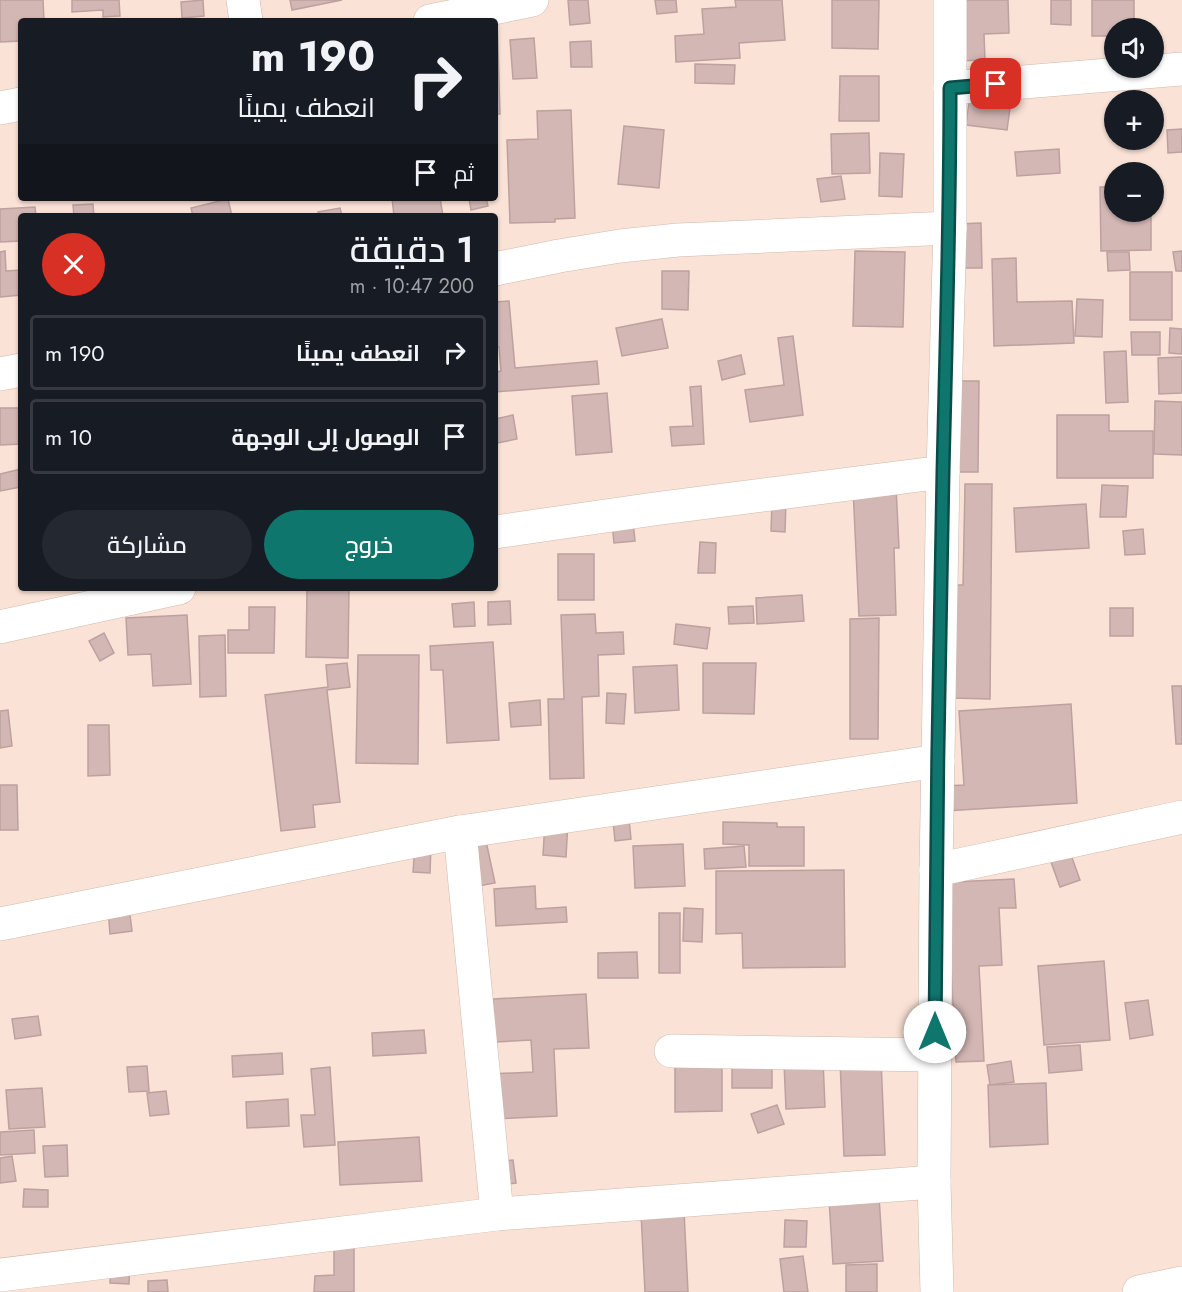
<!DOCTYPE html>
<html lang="ar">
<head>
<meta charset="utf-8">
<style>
	:root { --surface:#171b24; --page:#242831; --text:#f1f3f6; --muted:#9ea1a6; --line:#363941; --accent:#0f766e }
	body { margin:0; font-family:Jost,Cairo,sans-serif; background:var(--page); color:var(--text); direction:rtl; height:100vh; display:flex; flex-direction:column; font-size:22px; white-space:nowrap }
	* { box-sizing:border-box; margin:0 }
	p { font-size:20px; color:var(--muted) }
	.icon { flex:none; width:33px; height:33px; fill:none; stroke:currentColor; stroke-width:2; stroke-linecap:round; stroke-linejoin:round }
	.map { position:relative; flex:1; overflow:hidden; direction:ltr }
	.sheet { position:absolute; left:18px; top:213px; width:480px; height:378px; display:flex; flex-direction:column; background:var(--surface); border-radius:6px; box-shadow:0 2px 4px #0004; direction:rtl }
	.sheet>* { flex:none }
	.top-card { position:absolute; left:18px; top:18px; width:480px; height:183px; border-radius:6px; box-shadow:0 2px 4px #0004; direction:rtl; background:#171b24; color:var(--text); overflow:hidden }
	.controls { position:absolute; left:1104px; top:18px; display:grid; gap:12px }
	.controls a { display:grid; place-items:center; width:60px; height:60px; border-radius:50%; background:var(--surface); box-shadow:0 2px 4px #0004; font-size:30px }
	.pin { position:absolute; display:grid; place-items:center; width:51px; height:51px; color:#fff; margin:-26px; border-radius:12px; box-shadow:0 3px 9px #0006 }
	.me { position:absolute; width:66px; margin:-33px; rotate:0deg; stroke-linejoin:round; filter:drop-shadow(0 0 4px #0008) }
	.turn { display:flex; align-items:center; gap:21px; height:126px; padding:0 24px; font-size:27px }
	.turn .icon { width:78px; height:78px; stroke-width:2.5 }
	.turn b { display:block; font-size:42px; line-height:51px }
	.then { display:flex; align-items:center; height:57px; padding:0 24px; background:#0003; gap:12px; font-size:22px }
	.round { display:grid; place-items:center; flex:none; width:63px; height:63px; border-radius:32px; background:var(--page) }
	.summary { display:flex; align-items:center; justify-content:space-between; height:102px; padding:0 24px }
	h1 { font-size:36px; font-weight:600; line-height:45px }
	.action { display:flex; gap:12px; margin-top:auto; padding:12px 24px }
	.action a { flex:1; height:69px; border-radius:36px; background:var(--accent); color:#fff; font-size:24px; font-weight:600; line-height:69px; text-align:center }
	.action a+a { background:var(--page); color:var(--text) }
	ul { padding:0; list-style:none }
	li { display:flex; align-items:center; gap:18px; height:75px; margin:0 12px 9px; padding:0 12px; border:3px solid var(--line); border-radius:6px }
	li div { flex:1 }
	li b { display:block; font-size:22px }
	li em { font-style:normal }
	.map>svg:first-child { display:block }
	.building { fill:#d3b7b5; stroke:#bca19f; stroke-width:1.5 }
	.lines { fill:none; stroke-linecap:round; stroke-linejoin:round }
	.minor-casing { stroke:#d0b9ad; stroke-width:34 }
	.minor { stroke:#fff; stroke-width:33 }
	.route-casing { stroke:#0a4d48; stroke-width:15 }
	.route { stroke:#0f766e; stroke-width:10 }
</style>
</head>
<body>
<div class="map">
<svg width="1182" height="1292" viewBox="0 0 1182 1292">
	<rect width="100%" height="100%" fill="#fbe2d6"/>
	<!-- building -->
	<g class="building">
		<polygon points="0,0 43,0 44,21 21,21 21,41 0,42"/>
		<polygon points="72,0 119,0 120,16 103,17 103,10 72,12"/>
		<polygon points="203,0 204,16 182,18 181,2"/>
		<polygon points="290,0 342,0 292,10"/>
		<polygon points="568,0 588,0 590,23 570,25"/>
		<polygon points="655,0 676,0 677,12 657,14"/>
		<polygon points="735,0 782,0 785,40 739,43 740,58 676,62 675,36 704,34 702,9 736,7"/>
		<polygon points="832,0 879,0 878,49 832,48"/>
		<polygon points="957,0 1008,0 1009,33 984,34 985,60 959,61"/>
		<polygon points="1051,0 1071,0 1071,25 1051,24"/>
		<polygon points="1092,0 1134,0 1134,28 1114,28 1114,36 1092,36"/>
		<polygon points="497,19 500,114 495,114 495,21"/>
		<polygon points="534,38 537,78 513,79 510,40"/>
		<polygon points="591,41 592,67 571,67 570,42"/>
		<polygon points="695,64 735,65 734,84 695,83"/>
		<polygon points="840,76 879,76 879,121 839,121"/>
		<polygon points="969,102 1010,108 1007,130 966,125"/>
		<polygon points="571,110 575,218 555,219 555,222 510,223 507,140 538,139 537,111"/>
		<polygon points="624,126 664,130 659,188 618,184"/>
		<polygon points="1182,129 1182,152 1168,153 1167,130"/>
		<polygon points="869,133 870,173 832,174 831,134"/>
		<polygon points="1059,149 1060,173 1017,176 1015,152"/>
		<polygon points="880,153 904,154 902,197 879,196"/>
		<polygon points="841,176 845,199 821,202 817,179"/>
		<polygon points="1100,187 1114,187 1114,212 1151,212 1151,250 1101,251"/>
		<polygon points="392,198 440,198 443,216 394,216"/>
		<polygon points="469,198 486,198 488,206 471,210"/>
		<polygon points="228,199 232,216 193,216 191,208"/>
		<polygon points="93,204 94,216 74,216 73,205"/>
		<polygon points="35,207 36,216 21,216 21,241 0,242 0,209"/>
		<polygon points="340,208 342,216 318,216 318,212"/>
		<polygon points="981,223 982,268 959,268 957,224"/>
		<polygon points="5,251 6,271 21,270 21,295 0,297 0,252"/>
		<polygon points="855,251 905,252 903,327 853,326"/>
		<polygon points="1182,251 1182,271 1176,271 1173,252"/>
		<polygon points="1107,252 1129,252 1130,270 1108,271"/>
		<polygon points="1016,258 1017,302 1072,301 1074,343 994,346 992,259"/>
		<polygon points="662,271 689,271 688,310 662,309"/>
		<rect x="1130" y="272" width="42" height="48"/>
		<polygon points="1077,299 1103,300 1102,337 1075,336"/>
		<polygon points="509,301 515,368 597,361 599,384 495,392 495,372 501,371 499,347 495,347 495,302"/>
		<polygon points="662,319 668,348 622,356 616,328"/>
		<polygon points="1170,328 1182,329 1182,354 1169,353"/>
		<polygon points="1131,332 1160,332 1160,355 1132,355"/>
		<polygon points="793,336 803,415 750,422 745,390 784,385 778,338"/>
		<polygon points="1126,351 1128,402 1106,403 1104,352"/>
		<polygon points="741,355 745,374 722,380 718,361"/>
		<polygon points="1182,357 1182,393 1159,394 1158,358"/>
		<polygon points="956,381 979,381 978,472 955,472"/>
		<polygon points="701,386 704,444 672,446 670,427 693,426 690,387"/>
		<polygon points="607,393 612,452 576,455 572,396"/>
		<polygon points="1155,401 1182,402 1182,455 1154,454"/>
		<polygon points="0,408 20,408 21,444 0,445"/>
		<polygon points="513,415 517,439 497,443 495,419"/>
		<polygon points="1057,415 1109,415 1109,431 1153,431 1153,478 1057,478"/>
		<polygon points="21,469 21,487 0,491 0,474"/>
		<polygon points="965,484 992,484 990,699 953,698 955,585 963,585"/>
		<polygon points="1102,485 1128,486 1126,517 1100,517"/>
		<polygon points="896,486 899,548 894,548 896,615 859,616 853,488"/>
		<polygon points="772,501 786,501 785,532 771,531"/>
		<polygon points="1086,504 1089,548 1016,552 1014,508"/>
		<polygon points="632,511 635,541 614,543 611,513"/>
		<polygon points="1143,529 1145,554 1125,555 1123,531"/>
		<polygon points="700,542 716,543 715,573 698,573"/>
		<rect x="558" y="554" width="36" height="46"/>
		<polygon points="307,588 349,588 348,658 306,657"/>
		<polygon points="802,595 804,621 757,624 756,598"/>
		<polygon points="510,601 511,624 488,625 488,602"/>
		<polygon points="474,602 475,626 454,627 452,604"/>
		<polygon points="753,606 754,623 729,624 728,607"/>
		<polygon points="249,607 275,607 274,653 228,653 228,630 249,630"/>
		<rect x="1110" y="608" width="23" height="28"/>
		<polygon points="595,614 596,633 623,632 624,654 598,655 599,696 582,697 584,778 550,779 548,699 564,699 561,615"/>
		<polygon points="187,615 191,684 153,686 151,654 128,655 126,618"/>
		<polygon points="879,618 878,739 850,739 850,619"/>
		<polygon points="676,624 710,628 707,649 674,644"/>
		<polygon points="104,633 114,653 100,661 89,641"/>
		<polygon points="225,635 226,696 200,697 199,636"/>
		<polygon points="493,642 499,740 447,743 443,670 431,670 430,646"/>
		<polygon points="358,655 419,655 418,764 356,763"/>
		<polygon points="347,663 350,687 327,690 340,802 313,805 315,827 281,831 265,695 328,687 326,665"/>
		<polygon points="703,663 756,663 754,714 703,713"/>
		<polygon points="677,665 679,710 635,713 633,667"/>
		<polygon points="1172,686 1182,686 1182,744 1176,744"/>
		<polygon points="607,693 626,694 624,724 606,723"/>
		<polygon points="540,700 541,725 511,727 509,703"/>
		<polygon points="1071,704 1077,803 945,811 944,786 964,785 959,711"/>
		<polygon points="8,710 12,746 0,748 0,711"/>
		<polygon points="88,725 109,725 110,775 88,776"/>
		<polygon points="0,785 17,785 18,830 0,830"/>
		<polygon points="628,809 631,839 615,841 612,811"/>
		<polygon points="545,822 568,822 566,857 543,855"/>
		<polygon points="723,822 777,823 777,827 804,827 804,866 749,866 749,845 723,844"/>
		<polygon points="486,841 495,883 468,888 460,847"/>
		<polygon points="415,844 431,845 430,873 413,872"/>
		<polygon points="683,844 685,886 635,888 633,846"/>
		<polygon points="744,846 746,867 705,869 704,849"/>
		<polygon points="1071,855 1080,880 1060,887 1051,862"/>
		<polygon points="844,870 845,967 743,968 742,933 716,934 716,871"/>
		<polygon points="1014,879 1016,908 999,908 1002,965 979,966 984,1061 956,1062 951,965 933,883"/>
		<polygon points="535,886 536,909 566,907 567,922 496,926 494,889"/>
		<polygon points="129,907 132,931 110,934 108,909"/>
		<polygon points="684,908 703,909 702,942 683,941"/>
		<rect x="659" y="913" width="21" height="60"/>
		<polygon points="637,952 638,978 598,978 598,953"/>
		<polygon points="1104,961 1110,1040 1044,1045 1038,966"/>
		<polygon points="586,994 589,1048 554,1049 557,1116 491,1119 489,1074 533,1072 531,1040 495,1042 493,999"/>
		<polygon points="1148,1000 1153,1035 1130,1039 1125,1003"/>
		<polygon points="38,1016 41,1035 15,1039 12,1019"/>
		<polygon points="424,1030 426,1053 373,1056 372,1033"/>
		<polygon points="1080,1045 1082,1070 1049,1073 1047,1047"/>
		<polygon points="282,1053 283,1074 233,1077 232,1056"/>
		<polygon points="881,1059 885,1155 844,1156 840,1061"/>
		<polygon points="823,1061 825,1107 786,1109 784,1063"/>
		<polygon points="1011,1061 1014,1082 990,1085 987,1065"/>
		<rect x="732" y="1062" width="40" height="26"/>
		<polygon points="675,1063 722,1063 722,1111 675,1112"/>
		<polygon points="147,1066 149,1091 129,1092 127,1067"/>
		<polygon points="330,1067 335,1145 304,1147 301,1115 315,1115 311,1069"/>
		<polygon points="1046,1083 1048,1144 990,1147 988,1085"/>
		<polygon points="42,1088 45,1127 9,1129 6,1090"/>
		<polygon points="166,1091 169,1114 150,1116 147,1093"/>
		<polygon points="288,1099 289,1126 247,1128 246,1102"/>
		<polygon points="777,1105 784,1124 758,1133 751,1114"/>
		<polygon points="34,1130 35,1153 0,1155 0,1132"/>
		<polygon points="419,1137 422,1181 340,1185 338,1142"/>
		<polygon points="67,1145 68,1176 45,1177 43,1146"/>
		<polygon points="12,1156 16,1181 0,1183 0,1158"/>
		<polygon points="513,1160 516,1183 498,1185 495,1162"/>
		<polygon points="24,1189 48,1190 48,1207 23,1207"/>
		<polygon points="879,1196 883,1261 833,1264 829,1199"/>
		<polygon points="684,1211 688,1292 645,1292 641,1213"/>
		<polygon points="785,1220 807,1221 806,1247 784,1247"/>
		<polygon points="334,1247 354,1247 354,1292 314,1292 315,1276 334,1275"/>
		<polygon points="803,1256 808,1292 784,1292 780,1259"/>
		<polygon points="111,1260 130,1261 129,1284 110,1283"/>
		<polygon points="877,1264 877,1292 846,1292 846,1265"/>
		<polygon points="167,1280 168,1292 148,1292 148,1281"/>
	</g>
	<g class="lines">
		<!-- minor casing -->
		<g class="minor-casing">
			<g id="minor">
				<polyline points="243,0 246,21"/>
				<polyline points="430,21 532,0"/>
				<polyline points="950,88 1182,69"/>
				<polyline points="0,108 21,104"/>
				<polyline points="495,269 559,256 620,246 678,240 950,228"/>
				<polyline points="0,374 21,370"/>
				<polyline points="495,532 654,509 943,472"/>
				<polyline points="0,627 179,588"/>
				<polyline points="460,832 497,1214"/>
				<polyline points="936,870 1182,817"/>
				<polyline points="0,924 460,832 938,761"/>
				<polyline points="671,1051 935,1055"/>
				<polyline points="0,1275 497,1214 934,1182"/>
				<polyline points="937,1292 934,1182 936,870 943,472 950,228 950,0"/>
				<polyline points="1139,1292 1182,1283"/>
			</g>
		</g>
		<!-- minor -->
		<use href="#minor" class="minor"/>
	</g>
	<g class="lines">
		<!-- route casing -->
		<g class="route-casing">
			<path id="route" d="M935,1032c1,-187 4,-373 8,-560 3,-128 7,-255 7,-384l46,-4"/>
		</g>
		<!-- route -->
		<use href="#route" class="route"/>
	</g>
</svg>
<div class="controls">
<a><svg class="icon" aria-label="sound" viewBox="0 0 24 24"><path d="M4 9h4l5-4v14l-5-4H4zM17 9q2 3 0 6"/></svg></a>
<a>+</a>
<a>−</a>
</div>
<div class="pin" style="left:996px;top:84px;background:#d93025"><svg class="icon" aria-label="arrive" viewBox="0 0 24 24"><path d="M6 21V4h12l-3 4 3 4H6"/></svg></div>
<svg class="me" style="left:935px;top:1032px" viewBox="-20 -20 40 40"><circle r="19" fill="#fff"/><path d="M0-13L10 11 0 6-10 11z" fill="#0f766e"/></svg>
<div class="top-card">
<div class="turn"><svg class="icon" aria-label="right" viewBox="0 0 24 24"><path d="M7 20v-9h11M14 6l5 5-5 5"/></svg><div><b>190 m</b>انعطف يمينًا</div></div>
<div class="then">ثم<svg class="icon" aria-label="arrive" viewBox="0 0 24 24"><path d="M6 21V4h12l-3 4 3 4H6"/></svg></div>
</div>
<section class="sheet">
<div class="summary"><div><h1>1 دقيقة</h1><p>200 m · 10:47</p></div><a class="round" style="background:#d93025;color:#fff"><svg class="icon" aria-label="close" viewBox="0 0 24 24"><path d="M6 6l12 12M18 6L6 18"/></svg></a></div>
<ul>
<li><svg class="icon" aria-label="right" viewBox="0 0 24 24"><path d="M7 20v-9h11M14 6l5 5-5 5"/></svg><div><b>انعطف يمينًا</b></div><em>190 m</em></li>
<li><svg class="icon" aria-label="arrive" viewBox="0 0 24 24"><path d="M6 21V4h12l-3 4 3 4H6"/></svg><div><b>الوصول إلى الوجهة</b></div><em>10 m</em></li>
</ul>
<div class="action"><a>خروج</a><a>مشاركة</a></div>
</section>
</div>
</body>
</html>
